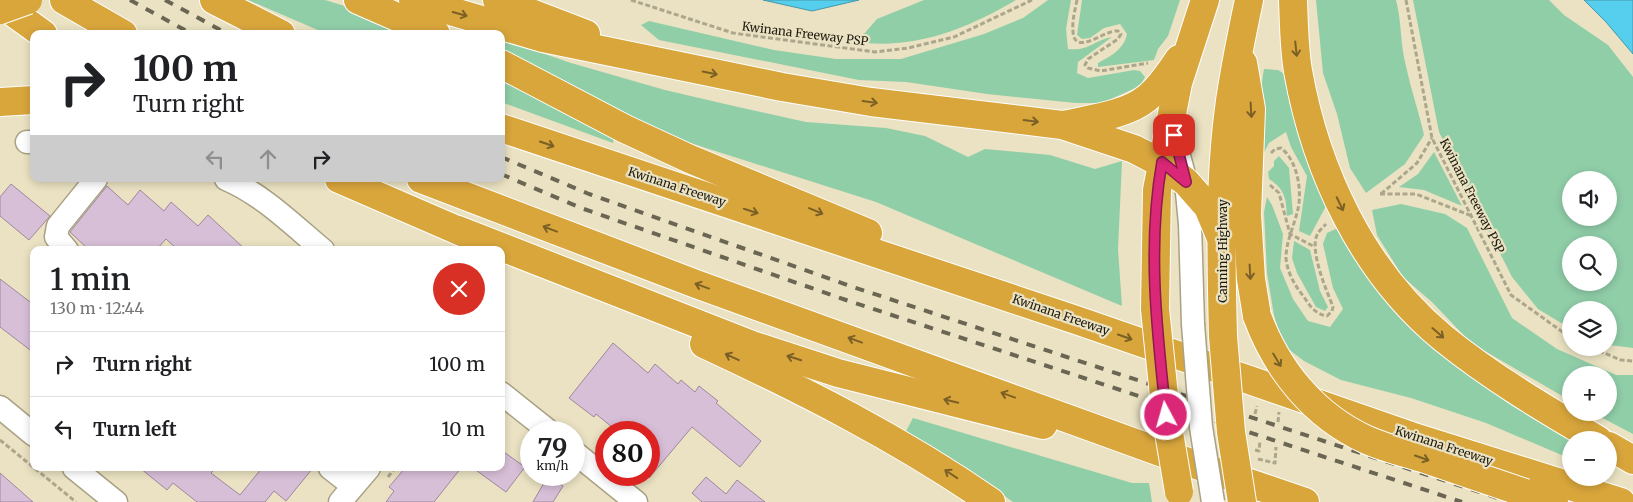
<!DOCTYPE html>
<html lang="en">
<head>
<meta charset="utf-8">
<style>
	:root { --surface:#fff; --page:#f6f6f6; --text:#202124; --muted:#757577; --line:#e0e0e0 }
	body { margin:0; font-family:Merriweather,serif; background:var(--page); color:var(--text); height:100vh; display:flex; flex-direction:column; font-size:19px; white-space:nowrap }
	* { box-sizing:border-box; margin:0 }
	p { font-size:16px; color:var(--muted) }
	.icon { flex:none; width:28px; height:28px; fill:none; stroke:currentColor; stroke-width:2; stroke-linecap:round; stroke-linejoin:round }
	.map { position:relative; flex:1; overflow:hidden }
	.drawer { position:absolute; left:30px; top:246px; width:475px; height:225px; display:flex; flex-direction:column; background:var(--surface); border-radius:10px; box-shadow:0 2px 8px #0003 }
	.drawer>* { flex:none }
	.hud { position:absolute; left:30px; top:30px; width:475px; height:152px; border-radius:10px; box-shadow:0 2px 8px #0003; background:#fff; color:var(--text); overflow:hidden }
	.buttons { position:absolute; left:1562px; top:171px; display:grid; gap:10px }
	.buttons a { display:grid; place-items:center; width:55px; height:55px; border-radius:50%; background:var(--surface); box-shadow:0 2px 8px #0003; font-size:25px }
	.speed { position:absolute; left:520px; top:421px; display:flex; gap:10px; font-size:25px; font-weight:700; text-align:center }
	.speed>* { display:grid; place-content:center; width:65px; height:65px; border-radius:50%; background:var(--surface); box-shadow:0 2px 8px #0003; line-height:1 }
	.speed small { font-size:12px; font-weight:400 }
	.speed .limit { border:8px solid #d22; background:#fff; color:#111 }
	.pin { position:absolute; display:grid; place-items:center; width:42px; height:42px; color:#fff; margin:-21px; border-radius:10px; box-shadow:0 2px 8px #0006 }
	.me { position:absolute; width:55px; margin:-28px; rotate:354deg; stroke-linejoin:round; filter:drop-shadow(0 0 4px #0008) }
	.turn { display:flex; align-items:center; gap:18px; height:105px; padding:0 20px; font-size:22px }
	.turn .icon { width:65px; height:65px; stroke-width:2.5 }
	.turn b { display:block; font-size:35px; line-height:42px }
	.lanes { display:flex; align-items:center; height:48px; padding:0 20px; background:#0003; justify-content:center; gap:25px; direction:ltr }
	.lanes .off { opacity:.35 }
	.round { display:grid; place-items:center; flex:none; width:52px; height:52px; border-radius:26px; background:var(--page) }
	.headline { display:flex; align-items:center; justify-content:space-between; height:85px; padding:0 20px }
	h1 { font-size:30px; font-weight:600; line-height:38px }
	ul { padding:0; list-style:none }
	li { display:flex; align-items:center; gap:15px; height:65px; padding:0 20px; border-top:1px solid var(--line) }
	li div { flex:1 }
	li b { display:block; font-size:19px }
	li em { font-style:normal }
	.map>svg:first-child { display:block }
	.green { fill:#90cea8; fill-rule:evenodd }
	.water { fill:#56ceed; stroke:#4598aa }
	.building { fill:#d8bfd8; stroke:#9e879e }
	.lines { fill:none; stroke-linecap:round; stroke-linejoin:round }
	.minor-casing { stroke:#a8a183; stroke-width:25 }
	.highway-casing { stroke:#fff; stroke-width:30 }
	.path { stroke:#aca68c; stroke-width:3; stroke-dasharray:5 2.5; stroke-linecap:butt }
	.minor { stroke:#fff; stroke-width:22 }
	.highway { stroke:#d9a63c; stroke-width:28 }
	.rail { stroke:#6b6653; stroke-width:4; stroke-dasharray:9 9; stroke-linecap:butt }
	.minor-bridge-casing { stroke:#a8a183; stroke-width:25; stroke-linecap:butt }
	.highway-bridge-casing { stroke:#fff; stroke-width:30; stroke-linecap:butt }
	.minor-bridge { stroke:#fff; stroke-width:22 }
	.highway-bridge { stroke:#d9a63c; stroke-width:28 }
	.oneway { stroke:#7b6026 }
	.route-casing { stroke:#8e194d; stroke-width:12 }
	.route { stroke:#db2777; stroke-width:9 }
	.labels { text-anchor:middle; stroke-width:4.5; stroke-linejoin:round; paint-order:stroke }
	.street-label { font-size:12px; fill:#1d1a0f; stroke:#eae2c2 }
</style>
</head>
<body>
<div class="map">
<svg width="1633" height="502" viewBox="0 0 1633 502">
	<rect width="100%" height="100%" fill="#eae2c2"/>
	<!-- green -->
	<g class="green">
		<polygon points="248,0 325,0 371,14 416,34 327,34"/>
		<path d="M924,0h92c-49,29 -102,50 -159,42l20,-23z"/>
		<path d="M1048,0h23l-5,29 2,20c22,2 24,-8 44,-12l-34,25 -1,11 11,5 46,-8 6,1 5,6 -5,9 -38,17h-26l-89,-9 -81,-12 -47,-2 -200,-40 -18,-15 8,-4 125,29 62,9h65l83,-25 39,-16z"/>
		<path d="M1082,0h98l-12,36 -10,13 -4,11 -56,7v-4c13,-7 26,-14 29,-29l-7,-10 -16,4 -14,10 -8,1 -5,-4z"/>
		<path d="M1316,0h80c6,23 4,45 10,66 5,24 13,46 18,69l-19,29 -39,29 -16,-25 -13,-54 -14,-41z"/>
		<path d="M1413,0h136l15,15 44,30 25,32v271l-24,-3v-35h-38v19l-33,-20 -26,-32 -73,-145zM1571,180h38v38h-38zM1571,245h38v37h-38z"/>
		<polygon points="501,39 571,63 665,90 725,104 806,122 886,128 925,136 968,157 985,149 1050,155 1095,169 1122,161 1118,249 1122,306 876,202 684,141 600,102 547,72 501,51"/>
		<polygon points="1264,69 1278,70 1289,77 1291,90 1289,103 1298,120 1314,175 1326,206 1310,236 1299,231 1307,176 1291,147 1286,132 1269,143 1255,170 1260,94"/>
		<polygon points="501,76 615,131 613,143 501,102"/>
		<polygon points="1434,152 1462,206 1424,190 1399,187 1418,174"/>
		<path d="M1279,156l10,12 4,46 -6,2c-1,-18 -2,-27 -18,-37l-1,-7 6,-6v-5z"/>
		<polygon points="1267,197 1272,205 1283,234 1280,268 1293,299 1308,321 1330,327 1343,309 1333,288 1323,244 1327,233 1340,227 1407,323 1465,373 1571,440 1571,459 1486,423 1411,398 1341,380 1304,361 1283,345 1274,315 1267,273 1264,212"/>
		<polygon points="1401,204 1445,214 1467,228 1512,318 1557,349 1616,375 1633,375 1633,434 1593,413 1609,412 1609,375 1571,375 1571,401 1471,343 1433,303 1403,277 1377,235 1372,210"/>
		<polygon points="1294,241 1310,250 1320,291 1328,307 1325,311 1316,307 1297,273 1292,258"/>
		<polygon points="913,418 1132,483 1149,483 1152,502 1013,502 948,456 904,435"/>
	</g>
	<!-- water -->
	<g class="water">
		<polygon points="763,0 859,0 812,11"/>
		<polygon points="1584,0 1633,0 1633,54 1606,22"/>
	</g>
	<!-- building -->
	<g class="building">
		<polygon points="11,184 50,216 29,240 0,216 0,197"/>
		<polygon points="107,186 128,205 140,190 164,211 171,202 198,226 208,215 246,250 178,250 166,239 156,250 89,250 70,232"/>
		<polygon points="0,279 34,305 34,353 0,327"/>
		<polygon points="613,343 648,373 655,364 678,384 681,380 695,392 699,386 718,401 716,403 761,441 740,467 692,427 649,478 649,432 618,432 596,414 594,417 569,398"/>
		<polygon points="501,450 525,467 506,492 473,468 501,468"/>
		<polygon points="140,468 216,468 211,473 240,495 262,468 313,468 286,501 274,491 265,502 197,502 173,483 167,490"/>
		<polygon points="405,468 461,468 434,502 386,502 394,491 389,487"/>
		<polygon points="0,473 33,502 0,502"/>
		<polygon points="548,476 563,486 553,502 533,502"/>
		<polygon points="706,477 726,494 737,480 765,502 702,502 692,493"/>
	</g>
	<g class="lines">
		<!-- minor casing -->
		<g class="minor-casing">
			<g id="minor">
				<polyline points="1170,122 1186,182 1190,224 1193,324"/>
				<polyline points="27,142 34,142"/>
				<path d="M226,179c36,15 67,46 97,71"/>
				<polyline points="67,250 56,237 58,226 96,179"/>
				<polyline points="501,393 550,432"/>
				<polyline points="0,407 34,435"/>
				<polyline points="574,452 636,502"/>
				<polyline points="74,468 116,502"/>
				<polyline points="330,468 353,486"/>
				<polyline points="340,502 369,468"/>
			</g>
		</g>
		<!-- highway casing -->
		<g class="highway-casing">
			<g id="highway">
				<polyline points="64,0 123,34"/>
				<polyline points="214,0 281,34"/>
				<polyline points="358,0 436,34"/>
				<polyline points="413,0 543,38 782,87 871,102 1062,125 1134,149 1161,163 1186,182 1208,207 1221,238"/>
				<polyline points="497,0 586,34"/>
				<path d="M1293,0c1,24 1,48 5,71 18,101 65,201 145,267 48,39 102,71 155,102"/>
				<polyline points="0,3 43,34"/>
				<polyline points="1243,63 1251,109 1247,214 1251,279 1257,316"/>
				<polyline points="501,64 625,129 690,159 868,233"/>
				<polyline points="0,102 34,100"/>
				<path d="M1063,125c26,-6 64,-10 84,-27 13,-10 23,-26 32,-39"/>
				<polyline points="501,128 1079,321 1411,436 1621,502"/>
				<polyline points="339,179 473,237"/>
				<polyline points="421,179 696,284 1185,461 1305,502"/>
				<polyline points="458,230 752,345 838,373 1043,425"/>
				<polyline points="1155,309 1157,190 1178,83 1205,0"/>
				<path d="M1223,336c-2,-79 -4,-158 7,-235 5,-34 12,-68 19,-101"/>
				<path d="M704,344c99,46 196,95 287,158"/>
				<polyline points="1609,446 1633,460"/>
				<polyline points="1525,493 1554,502"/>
			</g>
		</g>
		<!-- path -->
		<g class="path">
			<polyline points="631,0 733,33 875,52 908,48 954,37 1032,0"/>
			<path d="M1077,0c-2,10 -5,21 -4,31 1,27 32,-2 45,0l3,3 -3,5 -30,20 -3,6 3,3 13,3 47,-8"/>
			<polyline points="1406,0 1432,138 1511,295 1571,338"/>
			<path d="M1271,153l4,-4 6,-1c17,13 22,45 16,65 -4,15 -11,30 -11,45 1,14 9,28 18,39 6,9 11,17 23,19l5,-5 1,-4c-6,-16 -25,-58 -15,-74 2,-3 5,-6 8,-9"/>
			<polyline points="1270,185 1279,193 1290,234 1315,247"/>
			<polyline points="1380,194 1416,194 1472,216"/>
			<polyline points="1381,194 1417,163 1432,138"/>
			<polyline points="1592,348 1621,360 1633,361"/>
			<polyline points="1255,414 1257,406"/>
			<polyline points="1278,422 1279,412"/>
			<polyline points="0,440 76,502"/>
			<polyline points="1255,450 1259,451 1260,441"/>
			<polyline points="1258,459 1275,463 1276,447"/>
			<polyline points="388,477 395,468"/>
		</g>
		<!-- minor -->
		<use href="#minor" class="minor"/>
		<!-- highway -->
		<use href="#highway" class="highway"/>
		<!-- rail -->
		<g class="rail">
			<polyline points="130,0 192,34"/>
			<polyline points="165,0 228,34"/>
			<polyline points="501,157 589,194 853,287 1510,502"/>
			<polyline points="501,174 581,208 846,300 1462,502"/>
		</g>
		<!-- minor-bridge casing -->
		<g class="minor-bridge-casing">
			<polyline id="minor-bridge" points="1193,324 1201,427 1213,502"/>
		</g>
		<!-- highway-bridge casing -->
		<g class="highway-bridge-casing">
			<g id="highway-bridge">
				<polyline points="0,10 28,0"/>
				<polyline points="1155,309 1166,415 1179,492"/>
				<path d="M1257,316c20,54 57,100 110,124 18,8 39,13 58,19 33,11 67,23 100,34"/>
				<polyline points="1223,336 1231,432 1242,502"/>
			</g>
		</g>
		<!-- minor-bridge -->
		<use href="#minor-bridge" class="minor-bridge"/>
		<!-- highway-bridge -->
		<use href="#highway-bridge" class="highway-bridge"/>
	</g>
	<!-- one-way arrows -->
	<defs><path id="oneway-shaft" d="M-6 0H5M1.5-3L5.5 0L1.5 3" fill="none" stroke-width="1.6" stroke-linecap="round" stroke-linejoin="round" transform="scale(1.25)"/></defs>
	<g class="oneway">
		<use href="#oneway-shaft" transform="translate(460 14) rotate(16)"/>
		<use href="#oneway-shaft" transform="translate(1296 49) rotate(84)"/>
		<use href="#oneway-shaft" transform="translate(710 73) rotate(11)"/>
		<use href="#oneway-shaft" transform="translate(870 102) rotate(8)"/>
		<use href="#oneway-shaft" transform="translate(1251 110) rotate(87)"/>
		<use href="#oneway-shaft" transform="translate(1031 121) rotate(7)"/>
		<use href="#oneway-shaft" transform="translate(547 144) rotate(19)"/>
		<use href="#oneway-shaft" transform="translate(1340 204) rotate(64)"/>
		<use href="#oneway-shaft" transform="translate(751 211) rotate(18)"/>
		<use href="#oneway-shaft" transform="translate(816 211) rotate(23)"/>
		<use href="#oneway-shaft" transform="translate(550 229) rotate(-159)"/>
		<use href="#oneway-shaft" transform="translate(1250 272) rotate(87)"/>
		<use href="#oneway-shaft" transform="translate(702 286) rotate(-160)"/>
		<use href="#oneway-shaft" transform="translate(1438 333) rotate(41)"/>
		<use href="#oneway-shaft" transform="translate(1125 337) rotate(19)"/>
		<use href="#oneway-shaft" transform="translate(855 340) rotate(-160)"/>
		<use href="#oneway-shaft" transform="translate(732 357) rotate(-155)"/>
		<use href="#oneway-shaft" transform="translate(794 358) rotate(-162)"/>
		<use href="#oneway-shaft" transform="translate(1277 360) rotate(59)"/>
		<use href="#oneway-shaft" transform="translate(1008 395) rotate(-160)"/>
		<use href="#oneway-shaft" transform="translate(951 401) rotate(-166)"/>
		<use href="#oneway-shaft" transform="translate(1422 458) rotate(19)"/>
		<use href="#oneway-shaft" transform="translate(951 474) rotate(-146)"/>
	</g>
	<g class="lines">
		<!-- route casing -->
		<g class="route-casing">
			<path id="route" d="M1166,415c-9,-83 -19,-169 -4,-253l24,20 -12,-47"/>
		</g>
		<!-- route -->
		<use href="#route" class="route"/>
	</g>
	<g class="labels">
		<!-- street labels -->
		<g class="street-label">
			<text transform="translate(805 34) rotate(7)" y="4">Kwinana Freeway PSP</text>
			<text transform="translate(677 187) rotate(18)" y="4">Kwinana Freeway</text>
			<text transform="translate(1472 196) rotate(63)" y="4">Kwinana Freeway PSP</text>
			<text transform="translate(1223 251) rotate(-90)" y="4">Canning Highway</text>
			<text transform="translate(1061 315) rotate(19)" y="4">Kwinana Freeway</text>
			<text transform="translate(1444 446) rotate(18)" y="4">Kwinana Freeway</text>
		</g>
	</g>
</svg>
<div class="buttons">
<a><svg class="icon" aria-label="sound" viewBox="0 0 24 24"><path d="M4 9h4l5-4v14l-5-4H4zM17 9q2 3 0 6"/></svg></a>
<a><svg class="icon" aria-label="search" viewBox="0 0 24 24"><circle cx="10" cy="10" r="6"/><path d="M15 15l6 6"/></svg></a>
<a><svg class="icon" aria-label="layers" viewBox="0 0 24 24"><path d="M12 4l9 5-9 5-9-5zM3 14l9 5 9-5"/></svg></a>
<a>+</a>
<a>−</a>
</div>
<div class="speed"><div>79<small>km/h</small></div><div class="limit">80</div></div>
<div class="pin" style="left:1174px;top:135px;background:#d93025"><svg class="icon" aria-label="arrive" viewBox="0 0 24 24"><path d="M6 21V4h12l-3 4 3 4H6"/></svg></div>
<svg class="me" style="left:1166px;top:415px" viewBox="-20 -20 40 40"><circle r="17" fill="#db2777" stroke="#fff" stroke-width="3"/><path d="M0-11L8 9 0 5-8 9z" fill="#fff"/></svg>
<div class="hud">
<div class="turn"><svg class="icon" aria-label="right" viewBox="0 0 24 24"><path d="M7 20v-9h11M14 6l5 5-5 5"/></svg><div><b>100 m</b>Turn right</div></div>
<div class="lanes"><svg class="icon off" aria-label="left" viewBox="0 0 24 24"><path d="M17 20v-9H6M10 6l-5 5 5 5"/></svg><svg class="icon off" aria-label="ahead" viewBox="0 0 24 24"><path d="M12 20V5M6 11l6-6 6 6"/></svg><svg class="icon" aria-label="right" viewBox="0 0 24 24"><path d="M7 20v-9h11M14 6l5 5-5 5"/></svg></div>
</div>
<section class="drawer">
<div class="headline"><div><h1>1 min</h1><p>130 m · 12:44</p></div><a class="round" style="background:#d93025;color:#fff"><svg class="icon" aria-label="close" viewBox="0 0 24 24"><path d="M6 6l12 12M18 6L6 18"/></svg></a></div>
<ul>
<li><svg class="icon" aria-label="right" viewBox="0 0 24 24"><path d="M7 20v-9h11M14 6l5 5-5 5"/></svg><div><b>Turn right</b></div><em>100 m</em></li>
<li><svg class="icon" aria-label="left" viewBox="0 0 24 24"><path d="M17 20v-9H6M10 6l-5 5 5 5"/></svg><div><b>Turn left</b></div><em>10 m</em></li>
</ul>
</section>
</div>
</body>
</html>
